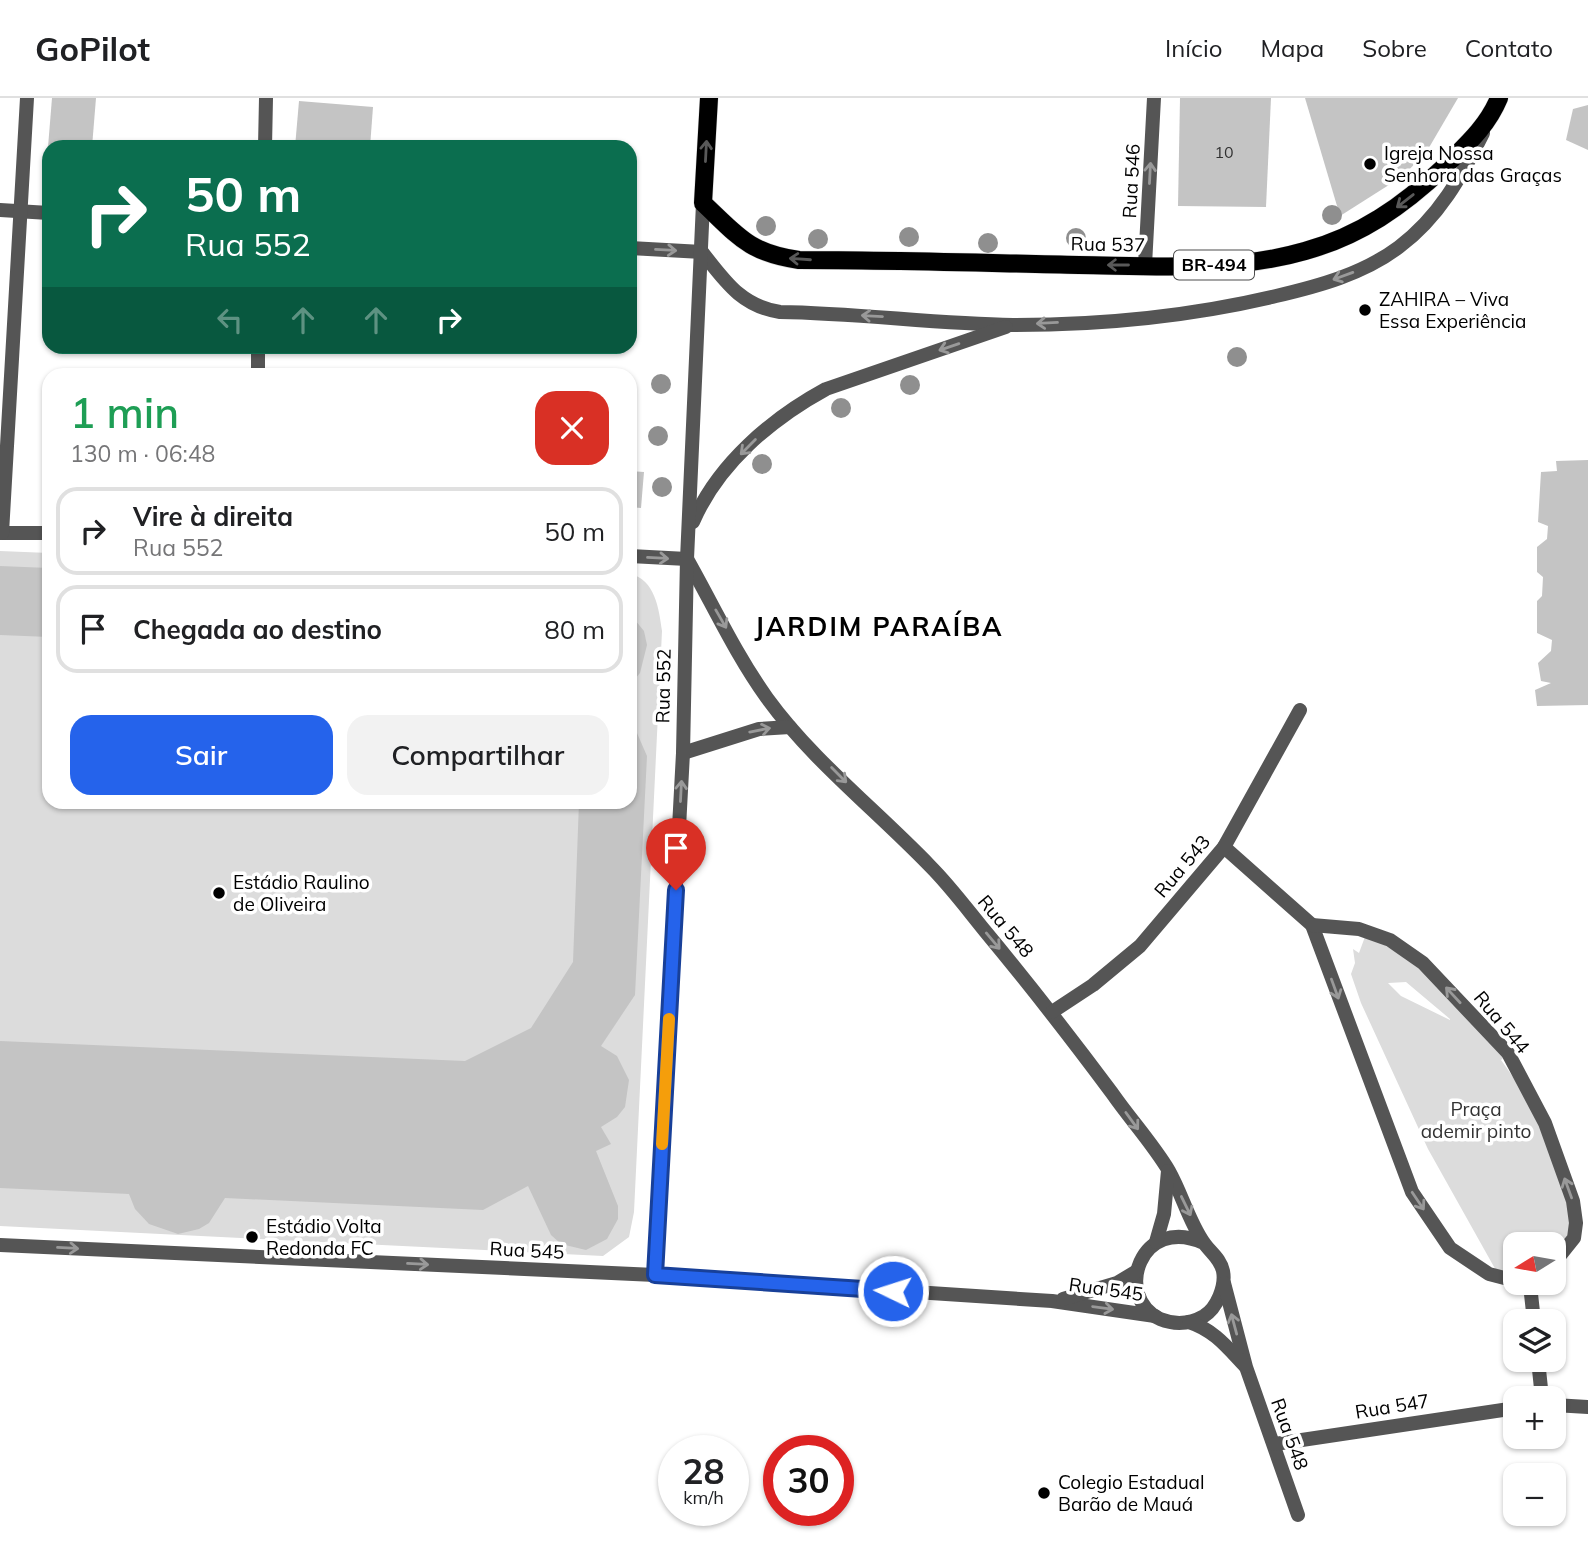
<!DOCTYPE html>
<html lang="pt">
<head>
<meta charset="utf-8">
<style>
	:root { --surface:#fff; --page:#f2f2f2; --text:#202124; --muted:#757577; --line:#e0e0e0; --accent:#2563eb }
	body { margin:0; font-family:Mulish,sans-serif; background:var(--page); color:var(--text); height:100vh; display:flex; flex-direction:column; font-size:26px; white-space:nowrap }
	* { box-sizing:border-box; margin:0 }
	p { font-size:23px; color:var(--muted) }
	.icon { flex:none; width:38px; height:38px; fill:none; stroke:currentColor; stroke-width:2; stroke-linecap:round; stroke-linejoin:round }
	.map { position:relative; flex:1; overflow:hidden }
	.sheet { position:absolute; left:42px; top:270px; width:595px; height:441px; display:flex; flex-direction:column; background:var(--surface); border-radius:21px; box-shadow:0 2px 5px #0004 }
	.sheet>* { flex:none }
	.hud { position:absolute; left:42px; top:42px; width:595px; height:214px; border-radius:21px; box-shadow:0 2px 5px #0004; background:#0b6e4f; color:#fff; overflow:hidden }
	.needle { width:46px; rotate:259deg }
	.controls { position:absolute; left:1503px; top:1134px; display:grid; gap:14px }
	.controls a { display:grid; place-items:center; width:63px; height:63px; border-radius:14px; background:var(--surface); box-shadow:0 2px 5px #0004; font-size:35px }
	.speed { position:absolute; left:658px; top:1337px; display:flex; gap:14px; font-size:35px; font-weight:700; text-align:center }
	.speed>* { display:grid; place-content:center; width:91px; height:91px; border-radius:50%; background:var(--surface); box-shadow:0 2px 5px #0004; line-height:1 }
	.speed small { font-size:18px; font-weight:400 }
	.speed .limit { border:10px solid #d22; background:#fff; color:#111 }
	.pin { position:absolute; display:grid; place-items:center; width:60px; height:60px; color:#fff; margin:-72px -30px; border-radius:50% 50% 50% 0; rotate:-45deg; box-shadow:0 0 7px #0007 }
	.pin .icon { rotate:45deg }
	.me { position:absolute; width:77px; margin:-38px; rotate:274deg; stroke-linejoin:round; filter:drop-shadow(0 0 5px #0008) }
	.turn { display:flex; align-items:center; gap:24px; height:147px; padding:0 28px; font-size:32px }
	.turn .icon { width:91px; height:91px; stroke-width:2.5 }
	.turn b { display:block; font-size:49px; line-height:60px }
	.lanes { display:flex; align-items:center; height:66px; padding:0 28px; background:#0003; justify-content:center; gap:35px; direction:ltr }
	.lanes .off { opacity:.35 }
	.round { display:grid; place-items:center; flex:none; width:74px; height:74px; border-radius:21px; background:var(--page) }
	.head { display:flex; align-items:center; justify-content:space-between; height:119px; padding:0 28px }
	h1 { font-size:42px; font-weight:600; line-height:52px; color:#1e9e55 }
	.cta { display:flex; gap:14px; margin-top:auto; padding:14px 28px }
	.cta a { flex:1; height:80px; border-radius:21px; background:var(--accent); color:#fff; font-size:28px; font-weight:600; line-height:80px; text-align:center }
	.cta a+a { background:var(--page); color:var(--text) }
	ul { padding:0; list-style:none }
	li { display:flex; align-items:center; gap:21px; height:88px; margin:0 14px 10px; padding:0 14px; border:4px solid var(--line); border-radius:21px }
	li div { flex:1 }
	li b { display:block; font-size:26px }
	li em { font-style:normal }
	header { display:flex; align-items:center; gap:42px; box-sizing:border-box; height:98px; padding:0 35px; background:var(--surface); border-bottom:2px solid var(--line) }
	header strong { font-size:33px }
	nav { display:flex; gap:38px; margin-inline-start:auto; font-size:24px }
	.map>svg:first-child { display:block }
	.green { fill:#dcdcdc; fill-rule:evenodd }
	.building { fill:#c4c4c4 }
	.lines { fill:none; stroke-linecap:round; stroke-linejoin:round }
	.primary-casing { stroke:#dbdbdb; stroke-width:19 }
	.minor { stroke:#555; stroke-width:14 }
	.primary { stroke:#000; stroke-width:18 }
	.tree { fill:#8f8f8f }
	.oneway { stroke:#595959 }
	.oneway2 { stroke:#999 }
	.route-casing { stroke:#184099; stroke-width:18 }
	.route { stroke:#2563eb; stroke-width:12 }
	.slow { stroke:#f59e0b; stroke-width:12 }
	.poi-dot { fill:#000; stroke:#fff; stroke-width:2.5 }
	.labels { text-anchor:middle; stroke-width:7; stroke-linejoin:round; paint-order:stroke }
	.number-label { font-size:16px; fill:#313131 }
	.shield { fill:#fff; stroke:#4c4c4c; stroke-width:2 }
	.shield-label { font-size:18px; font-weight:bold; fill:#000 }
	.poi-label { font-size:19px; fill:#000; stroke:#fff; text-anchor:start }
	.street-label { font-size:19px; fill:#000; stroke:#fff }
	.park-label { font-size:19px; fill:#333; stroke:#fff }
	.district-label { font-size:26px; font-weight:bold; letter-spacing:2px; fill:#000; stroke:#fff }
</style>
</head>
<body>
<header>
<strong>GoPilot</strong>
<nav><a>Início</a><a>Mapa</a><a>Sobre</a><a>Contato</a></nav>
</header>
<div class="map">
<svg width="1588" height="1450" viewBox="0 0 1588 1450">
	<rect width="100%" height="100%" fill="#fff"/>
	<!-- green -->
	<g class="green">
		<path d="M0,453l49,2v249h581v-228c25,5 29,35 32,57l-28,581 -5,25 -26,19 -603,-30z"/>
		<path d="M1366,836l52,31 89,89 -6,6c37,50 65,112 72,173l-19,19v-8h-38l-1,28 -17,2 -70,-125 -67,-146 -10,-29 4,-11 -2,-14 6,4zM1406,884l44,37v1l-49,-24 -13,-13z"/>
	</g>
	<!-- building -->
	<g class="building">
		<polygon points="52,0 96,0 92,49 48,49"/>
		<polygon points="1180,0 1271,0 1266,109 1178,108"/>
		<polygon points="1305,0 1458,0 1427,53 1403,78 1340,118"/>
		<polygon points="299,3 373,9 370,49 295,49"/>
		<polygon points="1588,7 1588,52 1566,42 1573,11"/>
		<polygon points="1588,362 1588,607 1537,608 1535,592 1551,585 1541,583 1538,565 1551,553 1552,542 1537,535 1537,503 1542,498 1543,479 1537,474 1537,449 1547,441 1548,428 1538,424 1541,374 1557,373 1556,363"/>
		<polygon points="630,373 644,374 641,410 630,409"/>
		<polygon points="0,468 49,470 49,539 0,537"/>
		<polygon points="630,516 644,533 647,547 640,575 630,587"/>
		<polygon points="630,619 647,658 635,897 601,948 617,958 629,982 625,1009 617,1019 601,1029 611,1046 596,1053 618,1108 618,1121 607,1141 586,1152 561,1146 551,1137 528,1088 483,1112 225,1100 209,1125 199,1131 178,1136 149,1126 135,1111 129,1096 0,1090 0,943 465,963 531,930 573,864 579,704 630,704"/>
	</g>
	<g class="lines">
		<!-- primary casing -->
		<g class="primary-casing">
			<path id="primary" d="M709,0l-6,105c35,33 46,50 96,57 93,0 187,3 280,5 75,1 154,7 226,-14 55,-15 98,-45 139,-84 22,-22 43,-40 55,-69"/>
		</g>
		<!-- minor -->
		<g class="minor">
			<polyline points="265,49 266,0"/>
			<polyline points="0,112 49,115"/>
			<polyline points="630,150 702,154"/>
			<path d="M702,154c23,29 39,54 78,60 78,1 156,12 233,13 87,0 179,-9 263,-29 43,-10 87,-22 123,-49 40,-30 62,-70 84,-114"/>
			<polyline points="1145,167 1154,0"/>
			<polyline points="258,276 258,248"/>
			<path d="M693,424c25,-58 78,-103 133,-133l180,-62"/>
			<polyline points="0,435 49,435"/>
			<polyline points="2,435 27,0"/>
			<polyline points="630,458 687,461"/>
			<path d="M687,461c26,46 49,96 80,139 45,62 109,112 163,168 20,20 37,43 55,65 44,53 86,107 127,162 18,26 41,51 57,78 13,23 20,51 35,72 7,10 16,15 19,28 3,15 -6,37 -19,45 -14,8 -29,9 -44,3 -47,-22 -20,-105 44,-76"/>
			<polyline points="683,655 759,631 790,629"/>
			<polyline points="1224,749 1312,827 1412,1094 1450,1150 1489,1176 1516,1183"/>
			<polyline points="1312,827 1359,831 1390,842 1423,865 1508,955 1545,1025 1573,1103 1576,1125 1574,1140 1554,1165"/>
			<polyline points="1052,914 1093,887 1140,848 1224,749 1300,612"/>
			<polyline points="1156,1144 1164,1116 1168,1073"/>
			<polyline points="0,1147 655,1177 1052,1203 1155,1218"/>
			<polyline points="655,1177 683,655 687,461 703,105"/>
			<polyline points="1224,1185 1246,1269 1298,1417"/>
			<polyline points="1530,1187 1534,1223"/>
			<polyline points="1063,1201 1117,1185 1137,1173"/>
			<path d="M1189,1224c25,8 38,25 56,44"/>
			<polyline points="1538,1262 1542,1300"/>
			<polyline points="1554,1307 1588,1309"/>
			<polyline points="1275,1346 1516,1310"/>
		</g>
		<!-- primary -->
		<use href="#primary" class="primary"/>
	</g>
	<!-- trees -->
	<g class="tree">
		<circle cx="1332" cy="117" r="10"/>
		<circle cx="766" cy="128" r="10"/>
		<circle cx="909" cy="139" r="10"/>
		<circle cx="1076" cy="140" r="10"/>
		<circle cx="818" cy="141" r="10"/>
		<circle cx="988" cy="145" r="10"/>
		<circle cx="1237" cy="259" r="10"/>
		<circle cx="661" cy="286" r="10"/>
		<circle cx="910" cy="287" r="10"/>
		<circle cx="841" cy="310" r="10"/>
		<circle cx="658" cy="338" r="10"/>
		<circle cx="762" cy="366" r="10"/>
		<circle cx="662" cy="389" r="10"/>
	</g>
	<!-- one-way arrows -->
	<defs><path id="oneway-shaft" d="M-6 0H5M1.5-3L5.5 0L1.5 3" fill="none" stroke-width="1.6" stroke-linecap="round" stroke-linejoin="round" transform="scale(1.75)"/></defs>
	<g class="oneway">
		<use href="#oneway-shaft" transform="translate(706 53) rotate(-87)"/>
		<use href="#oneway-shaft" transform="translate(1405 103) rotate(142)"/>
		<use href="#oneway-shaft" transform="translate(800 161) rotate(-176)"/>
		<use href="#oneway-shaft" transform="translate(1118 167) rotate(-180)"/>
	</g>
	<g class="oneway2">
		<use href="#oneway-shaft" transform="translate(1150 75) rotate(-87)"/>
		<use href="#oneway-shaft" transform="translate(666 152) rotate(3)"/>
		<use href="#oneway-shaft" transform="translate(1343 178) rotate(160)"/>
		<use href="#oneway-shaft" transform="translate(872 218) rotate(-177)"/>
		<use href="#oneway-shaft" transform="translate(1047 225) rotate(177)"/>
		<use href="#oneway-shaft" transform="translate(949 249) rotate(161)"/>
		<use href="#oneway-shaft" transform="translate(748 349) rotate(135)"/>
		<use href="#oneway-shaft" transform="translate(658 460) rotate(3)"/>
		<use href="#oneway-shaft" transform="translate(721 521) rotate(60)"/>
		<use href="#oneway-shaft" transform="translate(760 632) rotate(-11)"/>
		<use href="#oneway-shaft" transform="translate(839 677) rotate(45)"/>
		<use href="#oneway-shaft" transform="translate(681 693) rotate(-87)"/>
		<use href="#oneway-shaft" transform="translate(993 843) rotate(50)"/>
		<use href="#oneway-shaft" transform="translate(1335 891) rotate(70)"/>
		<use href="#oneway-shaft" transform="translate(1453 897) rotate(-133)"/>
		<use href="#oneway-shaft" transform="translate(1132 1023) rotate(54)"/>
		<use href="#oneway-shaft" transform="translate(1568 1090) rotate(-110)"/>
		<use href="#oneway-shaft" transform="translate(1418 1103) rotate(56)"/>
		<use href="#oneway-shaft" transform="translate(1186 1108) rotate(64)"/>
		<use href="#oneway-shaft" transform="translate(68 1150) rotate(3)"/>
		<use href="#oneway-shaft" transform="translate(418 1166) rotate(3)"/>
		<use href="#oneway-shaft" transform="translate(1103 1210) rotate(8)"/>
		<use href="#oneway-shaft" transform="translate(1234 1226) rotate(-105)"/>
	</g>
	<g class="lines">
		<!-- route casing -->
		<g class="route-casing">
			<polyline id="route" points="676,792 655,1177 893,1193"/>
		</g>
		<!-- route -->
		<use href="#route" class="route"/>
		<!-- slow -->
		<polyline class="slow" points="662,1046 669,921"/>
	</g>
	<!-- markers -->
	<g class="poi-dot">
		<circle cx="1370" cy="66" r="7"/>
		<circle cx="1365" cy="212" r="7"/>
		<circle cx="219" cy="795" r="7"/>
		<circle cx="252" cy="1139" r="7"/>
		<circle cx="1044" cy="1395" r="7"/>
	</g>
	<g class="labels">
		<!-- number labels -->
		<g class="number-label">
			<text x="1224" y="60">10</text>
		</g>
		<!-- shield labels -->
		<rect class="shield" x="1174" y="152.5" width="80" height="29" rx="5"/>
		<g class="shield-label">
			<text x="1214" y="173">BR-494</text>
		</g>
		<!-- poi labels -->
		<g class="poi-label">
			<text x="1384" y="62">Igreja Nossa<tspan x="1384" dy="22">Senhora das Graças</tspan></text>
			<text x="1379" y="208">ZAHIRA – Viva<tspan x="1379" dy="22">Essa Experiência</tspan></text>
			<text x="233" y="791">Estádio Raulino<tspan x="233" dy="22">de Oliveira</tspan></text>
			<text x="266" y="1135">Estádio Volta<tspan x="266" dy="22">Redonda FC</tspan></text>
			<text x="1058" y="1391">Colegio Estadual<tspan x="1058" dy="22">Barão de Mauá</tspan></text>
		</g>
		<!-- street labels -->
		<g class="street-label">
			<text transform="translate(1131 83) rotate(-87)" y="7">Rua 546</text>
			<text transform="translate(1108 146) rotate(1)" y="7">Rua 537</text>
			<text transform="translate(663 588) rotate(-89)" y="7">Rua 552</text>
			<text transform="translate(1182 768) rotate(-50)" y="7">Rua 543</text>
			<text transform="translate(1006 828) rotate(50)" y="7">Rua 548</text>
			<text transform="translate(1502 924) rotate(50)" y="7">Rua 544</text>
			<text transform="translate(527 1152) rotate(3)" y="7">Rua 545</text>
			<text transform="translate(1106 1191) rotate(8)" y="7">Rua 545</text>
			<text transform="translate(1392 1308) rotate(-9)" y="7">Rua 547</text>
			<text transform="translate(1290 1336) rotate(70)" y="7">Rua 548</text>
		</g>
		<!-- park labels -->
		<g class="park-label">
			<text x="1476" y="1018">Praça<tspan x="1476" dy="22">ademir pinto</tspan></text>
		</g>
		<!-- district labels -->
		<g class="district-label">
			<text x="879" y="538">JARDIM PARAÍBA</text>
		</g>
	</g>
</svg>
<div class="controls">
<a><svg class="needle" viewBox="-14 -14 28 28"><path d="M0-13l5 13h-10z" fill="#e53935"/><path d="M0 13l5-13h-10z" fill="#757577"/></svg></a>
<a><svg class="icon" aria-label="layers" viewBox="0 0 24 24"><path d="M12 4l9 5-9 5-9-5zM3 14l9 5 9-5"/></svg></a>
<a>+</a>
<a>−</a>
</div>
<div class="speed"><div>28<small>km/h</small></div><div class="limit">30</div></div>
<div class="pin" style="left:676px;top:792px;background:#d93025"><svg class="icon" aria-label="arrive" viewBox="0 0 24 24"><path d="M6 21V4h12l-3 4 3 4H6"/></svg></div>
<svg class="me" style="left:893px;top:1193px" viewBox="-20 -20 40 40"><circle r="17" fill="#2563eb" stroke="#fff" stroke-width="3"/><path d="M0-11L8 9 0 5-8 9z" fill="#fff"/></svg>
<div class="hud">
<div class="turn"><svg class="icon" aria-label="right" viewBox="0 0 24 24"><path d="M7 20v-9h11M14 6l5 5-5 5"/></svg><div><b>50 m</b>Rua 552</div></div>
<div class="lanes"><svg class="icon off" aria-label="left" viewBox="0 0 24 24"><path d="M17 20v-9H6M10 6l-5 5 5 5"/></svg><svg class="icon off" aria-label="ahead" viewBox="0 0 24 24"><path d="M12 20V5M6 11l6-6 6 6"/></svg><svg class="icon off" aria-label="ahead" viewBox="0 0 24 24"><path d="M12 20V5M6 11l6-6 6 6"/></svg><svg class="icon" aria-label="right" viewBox="0 0 24 24"><path d="M7 20v-9h11M14 6l5 5-5 5"/></svg></div>
</div>
<section class="sheet">
<div class="head"><div><h1>1 min</h1><p>130 m · 06:48</p></div><a class="round" style="background:#d93025;color:#fff"><svg class="icon" aria-label="close" viewBox="0 0 24 24"><path d="M6 6l12 12M18 6L6 18"/></svg></a></div>
<ul>
<li><svg class="icon" aria-label="right" viewBox="0 0 24 24"><path d="M7 20v-9h11M14 6l5 5-5 5"/></svg><div><b>Vire à direita</b><p>Rua 552</p></div><em>50 m</em></li>
<li><svg class="icon" aria-label="arrive" viewBox="0 0 24 24"><path d="M6 21V4h12l-3 4 3 4H6"/></svg><div><b>Chegada ao destino</b></div><em>80 m</em></li>
</ul>
<div class="cta"><a>Sair</a><a>Compartilhar</a></div>
</section>
</div>
</body>
</html>
